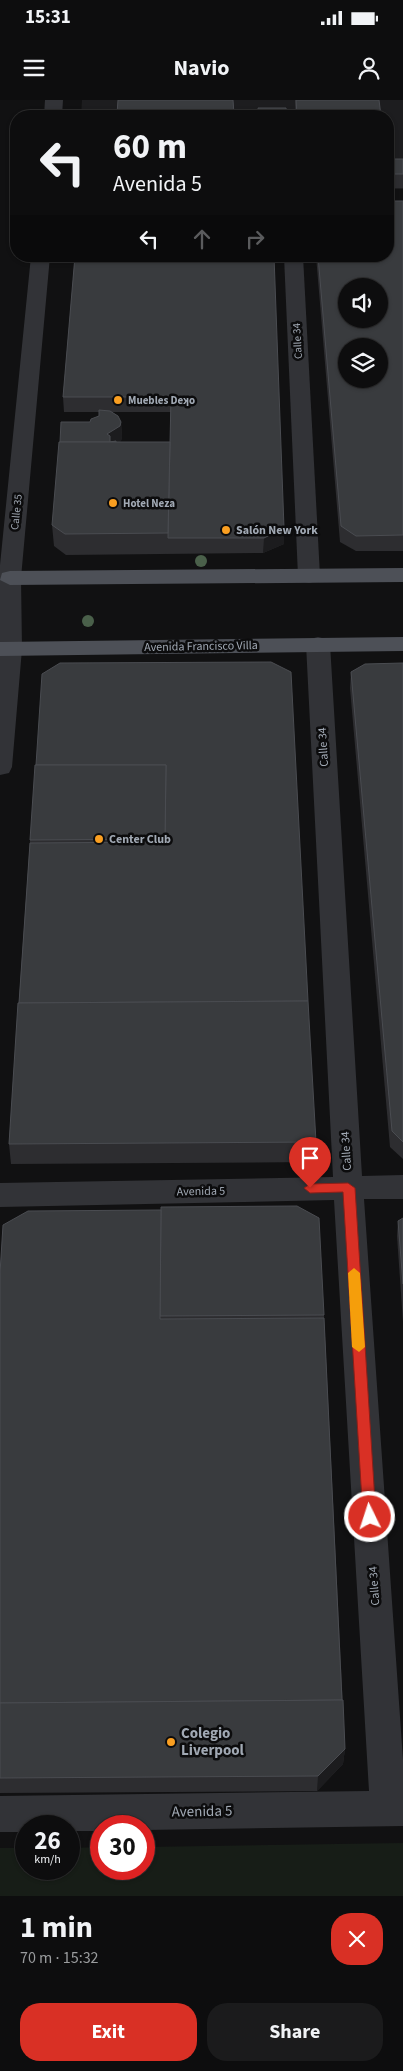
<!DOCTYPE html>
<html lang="en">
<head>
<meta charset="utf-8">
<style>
	:root { --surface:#0d0d0e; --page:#1b1b1c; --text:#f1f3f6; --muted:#9a9c9e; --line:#2d2d2e; --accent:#d93025 }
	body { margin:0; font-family:"Source Sans 3",sans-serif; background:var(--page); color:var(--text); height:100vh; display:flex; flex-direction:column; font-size:19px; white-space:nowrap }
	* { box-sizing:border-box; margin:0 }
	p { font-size:16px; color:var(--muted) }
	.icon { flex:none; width:28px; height:28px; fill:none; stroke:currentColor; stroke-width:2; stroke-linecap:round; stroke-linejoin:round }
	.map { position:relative; height:1796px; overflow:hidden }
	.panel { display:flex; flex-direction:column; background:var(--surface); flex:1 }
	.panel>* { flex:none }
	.hud { position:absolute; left:10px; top:10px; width:384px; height:152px; border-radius:20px; box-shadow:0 1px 4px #0004,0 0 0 1px var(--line); background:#0d0d0e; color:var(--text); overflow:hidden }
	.controls { position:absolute; left:338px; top:178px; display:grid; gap:10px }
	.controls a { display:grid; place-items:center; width:50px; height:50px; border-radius:50%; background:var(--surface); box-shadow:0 1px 4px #0004,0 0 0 1px var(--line); font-size:25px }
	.speed { position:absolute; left:15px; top:1715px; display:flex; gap:10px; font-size:25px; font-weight:700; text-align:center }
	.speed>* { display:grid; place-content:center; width:65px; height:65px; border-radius:50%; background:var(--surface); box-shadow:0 1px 4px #0004,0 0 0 1px var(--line); line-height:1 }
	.speed small { font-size:12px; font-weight:400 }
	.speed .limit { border:8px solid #d22; background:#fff; color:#111 }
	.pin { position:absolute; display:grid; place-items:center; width:42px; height:42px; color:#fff; margin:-51px -21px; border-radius:50% 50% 50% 0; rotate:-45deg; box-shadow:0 0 5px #0007 }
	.pin .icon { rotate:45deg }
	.me { position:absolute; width:55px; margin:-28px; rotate:356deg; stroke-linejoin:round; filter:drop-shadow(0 0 4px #0008) }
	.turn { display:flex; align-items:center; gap:18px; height:105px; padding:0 20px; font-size:22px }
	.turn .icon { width:65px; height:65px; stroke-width:2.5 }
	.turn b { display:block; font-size:35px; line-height:42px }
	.lanes { display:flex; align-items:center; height:48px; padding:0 20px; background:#0003; justify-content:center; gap:25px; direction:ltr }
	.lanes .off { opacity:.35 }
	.round { display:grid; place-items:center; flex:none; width:52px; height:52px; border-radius:20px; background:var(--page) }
	.headline { display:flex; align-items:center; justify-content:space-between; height:85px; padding:0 20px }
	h1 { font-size:30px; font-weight:700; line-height:38px }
	.button { display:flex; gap:10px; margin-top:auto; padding:10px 20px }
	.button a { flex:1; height:58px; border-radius:20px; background:var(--accent); color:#fff; font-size:20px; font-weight:700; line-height:58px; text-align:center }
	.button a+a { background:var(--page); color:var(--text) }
	.status { display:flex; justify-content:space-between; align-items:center; height:35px; padding:0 25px; background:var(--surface); direction:ltr }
	.status svg { height:14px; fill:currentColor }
	header { display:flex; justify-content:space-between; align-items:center; height:65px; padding:0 20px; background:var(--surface); font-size:22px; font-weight:700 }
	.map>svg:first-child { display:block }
	.built { fill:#1d1d1f }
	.green { fill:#171d17 }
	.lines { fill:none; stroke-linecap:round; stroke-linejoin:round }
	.minor { fill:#323337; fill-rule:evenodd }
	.major { fill:#4d5057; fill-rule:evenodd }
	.tree { fill:#4a604a }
	.wall { fill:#2d2d30; fill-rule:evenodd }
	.shaded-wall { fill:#1c1c1e }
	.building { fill:#393b3e; stroke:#4a4c51; fill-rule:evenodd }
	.route { fill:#d93025; stroke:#8d1f18 }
	.slow { fill:#f59e0b }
	.poi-dot { fill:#fa9f21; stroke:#0c0c0d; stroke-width:2 }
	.labels { text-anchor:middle; stroke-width:5; stroke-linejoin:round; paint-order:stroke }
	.far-street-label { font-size:11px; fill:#a1a9b4; stroke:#0c0c0d }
	.far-poi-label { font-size:11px; font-weight:bold; fill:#a1a9b4; stroke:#0c0c0d; text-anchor:start }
	.poi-label { font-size:12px; font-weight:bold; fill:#a1a9b4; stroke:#0c0c0d; text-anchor:start }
	.street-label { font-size:12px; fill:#a1a9b4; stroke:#0c0c0d }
	.near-poi-label { font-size:15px; font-weight:bold; fill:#a1a9b4; stroke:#0c0c0d; text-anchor:start }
	.near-street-label { font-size:15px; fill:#a1a9b4; stroke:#0c0c0d }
</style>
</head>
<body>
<div class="status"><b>15:31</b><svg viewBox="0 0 49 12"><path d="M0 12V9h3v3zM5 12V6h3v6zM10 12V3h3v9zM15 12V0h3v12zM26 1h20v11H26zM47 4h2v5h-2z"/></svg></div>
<header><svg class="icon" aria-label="menu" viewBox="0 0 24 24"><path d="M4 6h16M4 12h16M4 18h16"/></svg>Navio<svg class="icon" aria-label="person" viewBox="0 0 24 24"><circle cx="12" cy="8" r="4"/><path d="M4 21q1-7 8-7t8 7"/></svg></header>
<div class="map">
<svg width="403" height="1796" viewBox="0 0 403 1796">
	<rect width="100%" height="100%" fill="#111112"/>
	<!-- built -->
	<polygon class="built" points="82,0 403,0 403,89 388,89 388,16 81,16"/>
	<!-- green -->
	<polygon class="green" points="403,1743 403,1796 0,1796 0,1748 26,1748 26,1769 69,1769 69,1748 101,1747 101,1769 144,1769 144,1747"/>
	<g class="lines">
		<!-- minor -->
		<g class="minor">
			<polygon points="45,0 63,0 62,16 44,16"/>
			<polygon points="31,156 50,156 21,478 22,549 12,667 9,673 0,675 0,465"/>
			<polygon points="284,156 303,156 320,476 317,481 309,483 301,481 298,476"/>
			<polygon points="318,537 326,539 330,544 362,1076 403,1075 403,1099 364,1099 403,1660 403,1726 144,1730 144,1726 101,1726 101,1731 69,1731 69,1726 26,1726 26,1732 0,1732 0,1696 369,1691 334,1100 0,1107 0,1083 333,1077 306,544 310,539"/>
		</g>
		<!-- major -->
		<g class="major">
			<polygon points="403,468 403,482 10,485 0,480 2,473 10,471"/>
			<polygon points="403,537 403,551 0,556 0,542"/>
		</g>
	</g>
	<!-- trees -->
	<g class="tree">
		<circle cx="201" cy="461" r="6"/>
		<circle cx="88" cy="521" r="6"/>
	</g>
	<!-- wall -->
	<g class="wall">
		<polygon points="118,0 233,0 234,16 117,16"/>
		<polygon points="295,0 381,16 295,16"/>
		<rect x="388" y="59" width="15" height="29"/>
		<polygon points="403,101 403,451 356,451 340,442 316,156 388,156"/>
		<path d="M75,156l209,272v16l-21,9 -197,2 -12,-9 -2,-21 47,-109v-4h-35l-1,-15zM111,312h60l-1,30h-51l2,-1 1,-4 -1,-15z"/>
		<polygon points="271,562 316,1042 314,1062 11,1064 9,1044 30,740"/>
		<polygon points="403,563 403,1059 390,1047 350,588 351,572"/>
		<polygon points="403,1118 403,1222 397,1136 398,1121"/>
		<polygon points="0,1173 324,1215 345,1649 343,1664 317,1691 0,1693"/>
	</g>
	<!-- shaded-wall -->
	<g class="shaded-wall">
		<polygon points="121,322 122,337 121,341 110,347 107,334"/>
		<polygon points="284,428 284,444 263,453 264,438"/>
		<polygon points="345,1649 343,1664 317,1691 318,1676"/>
	</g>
	<!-- building -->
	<g class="building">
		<polygon points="118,0 233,0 234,14 117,14"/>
		<polygon points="296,0 379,0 381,16 297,16"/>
		<polygon points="258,8 286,8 287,16 259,16"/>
		<polygon points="388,59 403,59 403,74 389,74"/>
		<path d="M388,101h15v334l-47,1 -15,-10 -23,-270h70zM346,186h33v33h-33zM346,246h33v33h-33z"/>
		<polygon points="75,156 274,156 284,428 264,438 168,438 171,297 63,297"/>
		<polygon points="99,310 110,311 118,316 121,322 120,326 107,334 110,336 110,342 116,341 116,342 60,342 61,322 90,322 91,319 99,316"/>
		<polygon points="59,342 170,342 168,433 65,434 52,425"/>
		<polygon points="271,562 291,572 308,901 19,903 30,743 165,742 166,665 36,665 42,574 60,563"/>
		<polygon points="403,563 403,1042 392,1031 351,572 365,564"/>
		<polygon points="35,665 166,665 165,739 30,740"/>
		<polygon points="308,901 316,1042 9,1044 18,903"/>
		<polygon points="297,1106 319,1118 324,1215 160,1216 161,1107"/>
		<polygon points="161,1110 160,1219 324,1218 342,1600 0,1603 0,1173 3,1125 28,1111"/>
		<polygon points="403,1118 403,1184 398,1121"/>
		<polygon points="343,1600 345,1649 318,1676 0,1678 0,1603"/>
	</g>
	<!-- route -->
	<polygon class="route" points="348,1083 355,1088 376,1417 374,1422 370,1424 365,1422 363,1417 343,1092 310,1093 304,1088 310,1084"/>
	<!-- slow -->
	<polygon class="slow" points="354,1168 360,1173 365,1247 359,1252 352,1247 348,1173"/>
	<!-- markers -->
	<g class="poi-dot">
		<circle cx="118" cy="300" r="5"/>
		<circle cx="113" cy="403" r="5"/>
		<circle cx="226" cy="430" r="5"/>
		<circle cx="99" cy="739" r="5"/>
		<circle cx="171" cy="1642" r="5"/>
	</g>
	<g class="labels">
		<!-- far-street labels -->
		<g class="far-street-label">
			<text transform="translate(297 241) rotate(-93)" y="4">Calle 34</text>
			<text transform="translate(16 412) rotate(-84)" y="4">Calle 35</text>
		</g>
		<!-- far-poi labels -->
		<g class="far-poi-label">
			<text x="128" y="304">Muebles Deʞo</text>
			<text x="123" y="407">Hotel Neza</text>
		</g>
		<!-- poi labels -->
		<g class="poi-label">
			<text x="236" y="434">Salón New York</text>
			<text x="109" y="743">Center Club</text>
		</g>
		<!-- street labels -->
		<g class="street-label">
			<text transform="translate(201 546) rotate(-1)" y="4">Avenida Francisco Villa</text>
			<text transform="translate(323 647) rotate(-93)" y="4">Calle 34</text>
			<text transform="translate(346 1051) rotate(-93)" y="4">Calle 34</text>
			<text transform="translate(201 1091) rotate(-1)" y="4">Avenida 5</text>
			<text transform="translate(374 1486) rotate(-94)" y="4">Calle 34</text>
		</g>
		<!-- near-poi labels -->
		<g class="near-poi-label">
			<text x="181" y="1638">Colegio<tspan x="181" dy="17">Liverpool</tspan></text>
		</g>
		<!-- near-street labels -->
		<g class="near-street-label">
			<text transform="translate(202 1711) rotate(-1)" y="5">Avenida 5</text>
		</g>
	</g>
</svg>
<div class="controls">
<a><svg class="icon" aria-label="sound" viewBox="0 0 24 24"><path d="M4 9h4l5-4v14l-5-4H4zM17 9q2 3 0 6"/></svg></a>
<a><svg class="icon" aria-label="layers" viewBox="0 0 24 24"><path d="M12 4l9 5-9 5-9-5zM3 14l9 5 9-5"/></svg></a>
</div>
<div class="speed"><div>26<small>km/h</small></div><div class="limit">30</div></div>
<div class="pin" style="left:310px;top:1088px;background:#d93025"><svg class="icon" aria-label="arrive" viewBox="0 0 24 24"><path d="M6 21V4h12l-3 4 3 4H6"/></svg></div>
<svg class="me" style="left:370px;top:1417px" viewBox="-20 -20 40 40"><circle r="17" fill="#d93025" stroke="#fff" stroke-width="3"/><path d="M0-11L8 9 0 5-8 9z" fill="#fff"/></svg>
<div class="hud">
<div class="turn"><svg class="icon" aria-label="left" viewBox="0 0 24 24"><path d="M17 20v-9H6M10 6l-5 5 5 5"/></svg><div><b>60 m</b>Avenida 5</div></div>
<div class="lanes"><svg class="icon" aria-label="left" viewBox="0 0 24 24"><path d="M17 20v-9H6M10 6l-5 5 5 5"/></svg><svg class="icon off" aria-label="ahead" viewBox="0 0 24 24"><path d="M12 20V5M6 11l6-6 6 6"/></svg><svg class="icon off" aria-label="right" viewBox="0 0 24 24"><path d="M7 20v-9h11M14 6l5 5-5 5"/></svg></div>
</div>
</div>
<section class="panel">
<div class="headline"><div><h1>1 min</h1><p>70 m · 15:32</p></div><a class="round" style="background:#d93025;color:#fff"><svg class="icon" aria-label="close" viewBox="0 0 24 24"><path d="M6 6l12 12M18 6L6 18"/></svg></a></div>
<div class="button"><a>Exit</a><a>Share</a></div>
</section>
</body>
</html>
